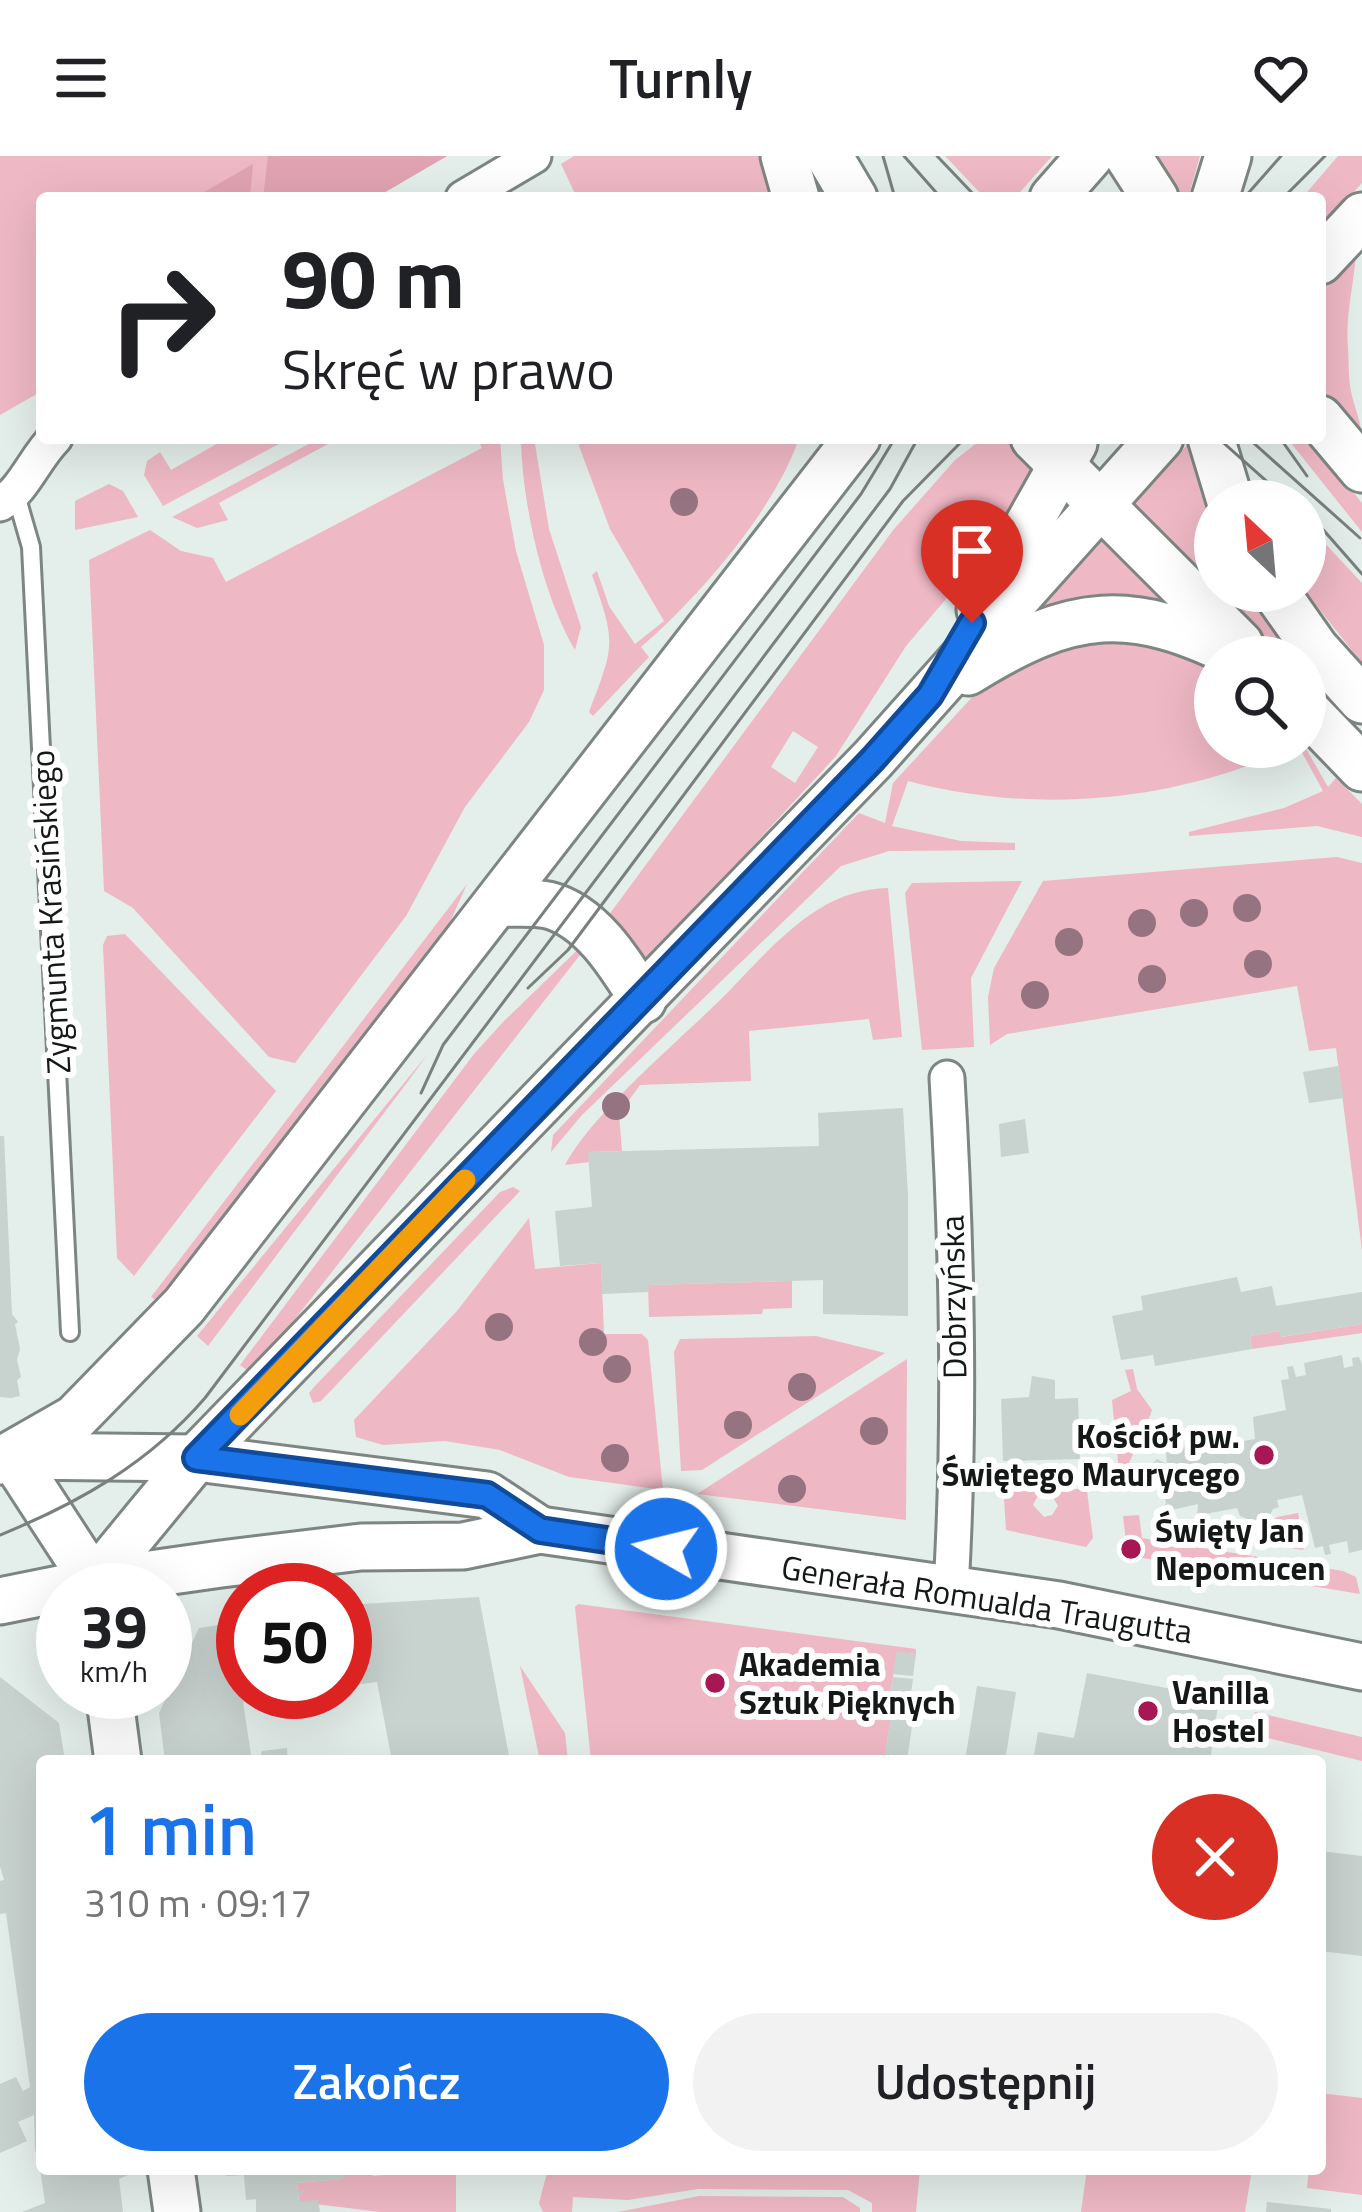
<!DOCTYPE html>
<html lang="pl">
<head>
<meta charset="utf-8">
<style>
	:root { --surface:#fff; --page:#f2f2f2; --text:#202124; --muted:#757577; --accent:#1a73e8 }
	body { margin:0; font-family:"Titillium Web",sans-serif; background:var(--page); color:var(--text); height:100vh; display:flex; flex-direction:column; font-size:45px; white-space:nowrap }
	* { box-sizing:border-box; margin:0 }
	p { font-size:39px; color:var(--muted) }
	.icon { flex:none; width:66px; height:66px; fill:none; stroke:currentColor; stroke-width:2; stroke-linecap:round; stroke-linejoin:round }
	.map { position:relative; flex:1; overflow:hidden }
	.drawer { position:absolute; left:36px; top:1599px; width:1290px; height:420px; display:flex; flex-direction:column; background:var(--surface); border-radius:12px; box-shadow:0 12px 48px #0002 }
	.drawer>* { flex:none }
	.banner { position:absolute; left:36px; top:36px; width:1290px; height:252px; border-radius:12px; box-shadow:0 12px 48px #0002; background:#fff; color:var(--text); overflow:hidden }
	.needle { width:78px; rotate:334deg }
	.fabs { position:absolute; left:1194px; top:324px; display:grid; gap:24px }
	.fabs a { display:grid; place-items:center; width:132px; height:132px; border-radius:50%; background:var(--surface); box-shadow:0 12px 48px #0002; font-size:60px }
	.speed { position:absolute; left:36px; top:1407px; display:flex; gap:24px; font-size:60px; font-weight:700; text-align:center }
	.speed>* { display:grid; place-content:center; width:156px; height:156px; border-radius:50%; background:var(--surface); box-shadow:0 12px 48px #0002; line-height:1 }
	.speed small { font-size:30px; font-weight:400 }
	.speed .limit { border:18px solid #d22; background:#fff; color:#111 }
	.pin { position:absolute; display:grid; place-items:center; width:102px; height:102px; color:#fff; margin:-123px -51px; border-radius:50% 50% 50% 0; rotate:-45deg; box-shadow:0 0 12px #0007 }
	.pin .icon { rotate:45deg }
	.me { position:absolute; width:132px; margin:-66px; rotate:278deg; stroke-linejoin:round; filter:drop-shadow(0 0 9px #0008) }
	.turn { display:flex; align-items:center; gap:42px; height:252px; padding:0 48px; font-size:54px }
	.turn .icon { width:156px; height:156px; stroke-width:2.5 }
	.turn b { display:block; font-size:84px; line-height:102px }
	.round { display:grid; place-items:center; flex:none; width:126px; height:126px; border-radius:63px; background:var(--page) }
	.headline { display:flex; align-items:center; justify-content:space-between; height:204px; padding:0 48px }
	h1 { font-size:72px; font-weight:600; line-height:90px; color:var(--accent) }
	.button { display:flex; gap:24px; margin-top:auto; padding:24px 48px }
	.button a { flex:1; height:138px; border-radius:72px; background:var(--accent); color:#fff; font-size:48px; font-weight:600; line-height:138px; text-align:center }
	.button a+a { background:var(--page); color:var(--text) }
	header { display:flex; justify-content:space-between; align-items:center; height:156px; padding:0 48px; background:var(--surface); font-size:54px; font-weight:600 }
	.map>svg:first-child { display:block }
	.green { fill:#efb8c5; fill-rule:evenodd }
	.forest { fill:#e1a3b2 }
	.building { fill:#c8d2ce }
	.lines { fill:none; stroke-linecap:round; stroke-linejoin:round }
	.lane-casing { stroke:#7d8682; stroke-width:22 }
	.street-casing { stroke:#7d8682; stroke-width:39 }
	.secondary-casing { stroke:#7d8682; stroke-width:51 }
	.lane { stroke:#fff; stroke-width:16 }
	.street { stroke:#fff; stroke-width:33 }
	.secondary { stroke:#fff; stroke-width:45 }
	.tram { stroke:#79807d; stroke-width:3 }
	.tree { fill:#967380 }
	.route-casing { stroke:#114b97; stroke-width:30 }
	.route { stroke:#1a73e8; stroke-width:21 }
	.slow { stroke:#f59e0b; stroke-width:21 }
	.poi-dot { fill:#a71754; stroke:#fff; stroke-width:4.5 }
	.labels { text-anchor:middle; stroke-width:12; stroke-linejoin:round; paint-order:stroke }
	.street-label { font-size:33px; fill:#141816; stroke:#fff }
	.poi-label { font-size:33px; font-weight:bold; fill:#141816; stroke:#fff; text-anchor:start }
</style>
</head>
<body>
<header><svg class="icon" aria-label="menu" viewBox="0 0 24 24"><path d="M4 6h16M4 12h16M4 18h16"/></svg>Turnly<svg class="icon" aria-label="heart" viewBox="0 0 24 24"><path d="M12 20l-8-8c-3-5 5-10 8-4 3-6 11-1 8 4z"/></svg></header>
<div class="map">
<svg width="1362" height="2056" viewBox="0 0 1362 2056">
	<rect width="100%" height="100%" fill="#e4eeea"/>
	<!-- green -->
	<g class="green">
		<polygon points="0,0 447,0 375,42 42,42 42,235 0,259"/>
		<polygon points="574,0 763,0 775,42 577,42 561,8"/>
		<polygon points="945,0 1052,0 1015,42 985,42"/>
		<polygon points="1152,0 1200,0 1188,42 1179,42"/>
		<polygon points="1338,0 1362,0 1362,27 1320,73 1320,42 1302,42"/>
		<path d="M1352,97h4c-2,32 -11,62 -8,95 1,15 0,33 4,48 4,16 10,28 10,46l-42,-52v-101z"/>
		<polygon points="227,282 290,282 163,350 144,319 147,305 160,296 171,314"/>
		<polygon points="320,282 339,282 219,347 228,364 197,372 172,361"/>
		<polygon points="477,282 500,282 503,324 516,395 544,489 544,534 529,566 465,651 406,760 295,907 269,901 133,752 104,735 89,404 150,374 181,395 213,402 226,426 482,292"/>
		<path d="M521,282h13l15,91 32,98 -6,23c-33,-56 -53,-148 -54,-212z"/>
		<path d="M576,282h223c-24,72 -101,160 -158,209l8,10 -56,59 -4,-4c26,-68 27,-69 3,-137l5,-4 12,35 26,38 29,-23 -54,-92z"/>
		<path d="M983,282h20l30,32 -65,103 -62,73 -70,110 -209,227 -13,-4 -34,-24 -328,419 -12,-9 234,-311 30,-33 93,-90 297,-402 61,-69zM793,575l25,16 -23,36 -24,-16z"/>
		<polygon points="1287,282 1309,282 1362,347 1362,376"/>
		<polygon points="1193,283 1215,357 1215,434 1129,350"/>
		<polygon points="109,328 123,335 138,361 75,374 75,345"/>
		<polygon points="1305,366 1362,427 1362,507 1305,435"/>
		<polygon points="1102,379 1178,453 1047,456 1040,448"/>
		<polygon points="1216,435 1251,435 1294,501 1284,501"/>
		<path d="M1123,481l92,23v31l-16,9 -3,13 7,14 12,4v16h79c-120,55 -258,68 -386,34l-16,45 69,15 54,2v7l-126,1 -48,15 -259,249 -31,37 2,-17 306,-322 26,10 8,-40 94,-102 66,-35z"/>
		<polygon points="1299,591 1305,591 1328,631 1336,622 1362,648 1362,681 1317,670 1189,680 1189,676 1284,652 1323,635"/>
		<polygon points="1337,701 1362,707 1362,1094 1336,892 1309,895 1297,830 1007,878 990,889 988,841 994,812 1043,725"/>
		<polygon points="1022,725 971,822 974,891 922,894 905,737 912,727"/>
		<polygon points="467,728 442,784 310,957 157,1145 151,1141"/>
		<path d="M888,732l14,149 -29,3 -4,-21 -120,12 2,50 -111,4 -21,29 3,37 -33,1v10l-24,3c27,-51 108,-119 152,-162 32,-31 63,-70 102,-94 22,-14 44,-20 69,-21z"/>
		<polygon points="125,778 276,935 134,1120 117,1102 103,789 107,780"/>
		<polygon points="427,899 409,924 208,1190 197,1180"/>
		<polygon points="513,1031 520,1035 321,1245 313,1247 309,1237 314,1231 500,1036"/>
		<polygon points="529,1062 535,1113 601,1107 604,1178 642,1178 648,1184 663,1334 569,1321 500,1294 445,1285 383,1289 356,1281 354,1264 457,1155"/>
		<polygon points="792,1125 792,1152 763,1153 762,1158 649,1161 648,1129"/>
		<polygon points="1362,1168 1362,1177 1252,1193 1250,1180 1279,1175 1281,1181"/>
		<polygon points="816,1180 885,1197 702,1314 681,1315 674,1196 680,1183"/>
		<polygon points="907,1203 906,1364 697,1338"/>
		<polygon points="1133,1213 1137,1233 1152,1254 1143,1279 1139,1271 1129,1273 1133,1298 1126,1314 1119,1316 1112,1244 1131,1235 1125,1214"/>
		<polygon points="1080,1333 1087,1335 1093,1382 1086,1391 1006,1374 1004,1342 1008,1335 1041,1334 1033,1349 1044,1361 1052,1359 1058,1350 1049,1334"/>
		<polygon points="1298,1357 1305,1388 1303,1394 1267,1388 1265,1371 1277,1361"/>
		<polygon points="1139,1359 1142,1382 1343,1415 1356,1421 1360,1438 1131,1400 1127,1394 1123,1360"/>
		<polygon points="578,1448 916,1493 916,1498 897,1496 890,1540 910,1544 913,1563 891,1561 884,1605 591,1605 575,1451"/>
		<polygon points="520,1510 565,1577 568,1605 540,1605"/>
		<polygon points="1255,1556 1362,1581 1362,1605 1252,1578"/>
		<polygon points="1320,1937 1362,1942 1362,2039 1307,2032 1309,2013 1320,2013"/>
		<polygon points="342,2013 371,2013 373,2020 395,2018 395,2013 456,2013 456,2056 380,2056 299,2046 297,2027 343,2023"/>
		<polygon points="548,2013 920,2013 916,2056 872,2056 872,2047 848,2034 698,2033 628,2044 573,2041 572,2056 543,2056 539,2047"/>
		<polygon points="1087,2013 1252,2013 1245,2056 1081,2056"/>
		<polygon points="699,2040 843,2041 860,2052 860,2056 618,2056"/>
	</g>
	<!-- forest -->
	<g class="forest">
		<polygon points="268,0 447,0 375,42 263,42"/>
		<polygon points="253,8 250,42 194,42"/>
	</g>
	<!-- building -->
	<g class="building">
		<polygon points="1215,535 1215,575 1212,575 1198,564 1196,550 1204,539"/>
		<polygon points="1338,910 1344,942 1309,947 1303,916"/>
		<polygon points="903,952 908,1040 908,1160 823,1158 823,1124 648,1129 649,1136 602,1138 601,1107 560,1110 555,1055 592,1051 588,996 819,990 818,957"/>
		<polygon points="1025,963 1029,997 1001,1001 999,968"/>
		<polygon points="0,980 4,980 12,1158 18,1166 15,1168 20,1193 17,1204 21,1221 17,1224 20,1240 11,1242 0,1241"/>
		<polygon points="1237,1121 1241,1136 1272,1130 1276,1150 1362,1136 1362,1168 1280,1181 1279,1175 1250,1180 1252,1193 1155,1210 1153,1199 1121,1204 1112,1160 1143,1154 1141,1140"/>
		<polygon points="1342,1199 1344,1212 1353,1210 1352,1202 1359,1201 1362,1209 1362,1394 1349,1397 1347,1385 1329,1389 1331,1398 1325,1399 1323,1390 1315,1392 1302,1339 1277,1344 1279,1351 1273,1353 1268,1362 1252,1365 1240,1360 1237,1352 1205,1358 1203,1364 1197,1362 1198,1348 1172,1354 1167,1361 1160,1356 1166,1347 1161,1316 1151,1309 1157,1303 1167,1308 1166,1296 1182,1295 1185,1289 1191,1293 1225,1288 1223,1280 1229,1279 1231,1287 1255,1283 1253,1261 1286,1254 1281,1224 1289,1223 1287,1211 1293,1210 1296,1221 1306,1219 1304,1207"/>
		<polygon points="1032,1220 1055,1224 1055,1243 1078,1242 1080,1303 1003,1305 1001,1243 1029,1241"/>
		<polygon points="479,1441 510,1605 392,1605 377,1526 345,1530 345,1449"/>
		<polygon points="243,1465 243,1536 290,1539 243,1546 252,1605 165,1605 159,1557 199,1472"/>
		<polygon points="897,1495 916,1498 913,1520 893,1518"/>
		<polygon points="1087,1517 1219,1542 1210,1605 1033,1605 1038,1576 1074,1582"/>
		<polygon points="0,1521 59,1567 65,1605 42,1605 42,2003 35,1995 34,1959 18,1966 27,1985 0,1997 0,1928 16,1921 23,1935 30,1931 6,1757 0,1758 0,1725 4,1724 0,1710"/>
		<polygon points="893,1521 913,1523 910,1544 890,1541"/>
		<polygon points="977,1530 1016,1536 1005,1605 965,1605"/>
		<polygon points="891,1560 913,1563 907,1605 884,1605"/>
		<polygon points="287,1592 288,1605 259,1605 262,1595"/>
		<polygon points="1320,1695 1362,1700 1362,1800 1320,1795"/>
		<polygon points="40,2013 141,2013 119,2023 123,2056 22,2056 45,2047"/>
		<polygon points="218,2013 342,2013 344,2023 297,2027 298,2036 306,2034 298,2040 299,2046 318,2044 320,2056 256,2056 256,2043 246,2044 244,2019 227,2020"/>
		<polygon points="1267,2046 1331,2053 1331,2056 1266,2056"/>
	</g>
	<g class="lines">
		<!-- lane casing -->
		<g class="lane-casing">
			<polyline id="lane" points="16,339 31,391 70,1176"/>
		</g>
		<!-- street casing -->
		<g class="street-casing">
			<g id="street">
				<polyline points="463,42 534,0"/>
				<path d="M0,348c24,-14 34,-45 55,-66"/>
				<path d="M947,922c10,169 14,341 4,510"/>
			</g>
		</g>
		<!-- secondary casing -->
		<g class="secondary-casing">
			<g id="secondary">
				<polyline points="784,0 796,42"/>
				<polyline points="829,0 854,42"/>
				<polyline points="1128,0 1155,42"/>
				<polyline points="1053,42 1090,0"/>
				<polyline points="1215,42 1228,0"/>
				<polyline points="1320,105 1362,60"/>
				<polyline points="1320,263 1362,313"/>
				<polyline points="1034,282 1240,488"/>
				<polyline points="1211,282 1230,345"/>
				<polyline points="1275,435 1315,492 1362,544"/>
				<polyline points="980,454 1074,287"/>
				<path d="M968,516c104,-65 162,-71 273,-15"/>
				<polyline points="1305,553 1362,612"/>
				<path d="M499,747c15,1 34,-1 49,2 44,11 73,60 95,95"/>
				<polyline points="12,1300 94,1426 95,1434"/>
				<polyline points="15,1300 196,1302 487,1339 540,1374"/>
				<polyline points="0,1305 75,1262 184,1150 857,282"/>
				<polyline points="94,1426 196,1302 873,603 1160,282"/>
				<polyline points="0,1445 94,1426 221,1408 361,1391 463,1390 540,1374 1059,1449 1362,1511"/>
				<polyline points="109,1536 118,1605"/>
				<polyline points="171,2013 177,2056"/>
			</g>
		</g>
		<!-- lane -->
		<use href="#lane" class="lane"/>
		<!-- street -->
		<use href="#street" class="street"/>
		<!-- secondary -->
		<use href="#secondary" class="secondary"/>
		<!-- tram -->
		<g class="tram">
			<polyline points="883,0 895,42"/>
			<polyline points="904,0 941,42"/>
			<polyline points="937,0 977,42"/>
			<polyline points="1244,42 1281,0"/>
			<polyline points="1283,42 1325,0"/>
			<polyline points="1218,282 1289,345"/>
			<polyline points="1248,282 1360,382"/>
			<polyline points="1280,282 1307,320"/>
			<polyline points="1305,353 1362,418"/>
			<polyline points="528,832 568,794 903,345 965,282"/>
			<polyline points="421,937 443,889 861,338 895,282"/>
			<path d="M0,1379c79,-32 149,-72 205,-137l685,-909 28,-51"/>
		</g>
	</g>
	<!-- trees -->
	<g class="tree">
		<circle cx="684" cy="346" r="14"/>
		<circle cx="1247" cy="752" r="14"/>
		<circle cx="1194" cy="757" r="14"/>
		<circle cx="1142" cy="767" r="14"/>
		<circle cx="1069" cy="786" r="14"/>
		<circle cx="1258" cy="808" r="14"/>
		<circle cx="1152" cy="823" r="14"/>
		<circle cx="1035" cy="839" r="14"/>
		<circle cx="616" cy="950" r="14"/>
		<circle cx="499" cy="1171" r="14"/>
		<circle cx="593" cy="1186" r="14"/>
		<circle cx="617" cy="1213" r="14"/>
		<circle cx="802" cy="1231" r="14"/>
		<circle cx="738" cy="1269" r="14"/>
		<circle cx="874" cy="1275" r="14"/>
		<circle cx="615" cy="1302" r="14"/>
		<circle cx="792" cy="1333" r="14"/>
	</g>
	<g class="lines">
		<!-- route casing -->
		<g class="route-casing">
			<polyline id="route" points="666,1393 540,1374 487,1339 196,1302 873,603 930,539 972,467"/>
		</g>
		<!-- route -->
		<use href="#route" class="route"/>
		<!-- slow -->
		<polyline class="slow" points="240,1259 465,1024"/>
	</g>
	<!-- markers -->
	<g class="poi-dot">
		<circle cx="1264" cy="1299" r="12"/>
		<circle cx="1131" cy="1393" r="12"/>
		<circle cx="715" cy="1527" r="12"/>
		<circle cx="1148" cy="1555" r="12"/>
	</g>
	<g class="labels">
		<!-- street labels -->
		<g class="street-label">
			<text transform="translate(50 756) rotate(-93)" y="12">Zygmunta Krasińskiego</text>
			<text transform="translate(953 1141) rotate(-91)" y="12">Dobrzyńska</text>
			<text transform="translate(987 1443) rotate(9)" y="12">Generała Romualda Traugutta</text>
		</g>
		<!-- poi labels -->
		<g class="poi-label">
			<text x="1240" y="1292" text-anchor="end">Kościół pw.<tspan x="1240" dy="38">Świętego Maurycego</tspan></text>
			<text x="1155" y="1386">Święty Jan<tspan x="1155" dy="38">Nepomucen</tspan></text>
			<text x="739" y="1520">Akademia<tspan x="739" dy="38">Sztuk Pięknych</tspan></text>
			<text x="1172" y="1548">Vanilla<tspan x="1172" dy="38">Hostel</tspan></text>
		</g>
	</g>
</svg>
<div class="fabs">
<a><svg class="needle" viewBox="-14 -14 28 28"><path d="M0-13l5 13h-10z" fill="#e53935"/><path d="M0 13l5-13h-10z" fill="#757577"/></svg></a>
<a><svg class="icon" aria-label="search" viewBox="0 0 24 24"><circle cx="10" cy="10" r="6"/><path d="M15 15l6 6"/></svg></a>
</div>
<div class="speed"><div>39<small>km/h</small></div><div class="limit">50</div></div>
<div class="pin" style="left:972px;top:467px;background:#d93025"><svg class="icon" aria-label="arrive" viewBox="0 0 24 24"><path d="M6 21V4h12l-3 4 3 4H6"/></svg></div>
<svg class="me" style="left:666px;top:1393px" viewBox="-20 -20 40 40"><circle r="17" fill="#1a73e8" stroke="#fff" stroke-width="3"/><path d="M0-11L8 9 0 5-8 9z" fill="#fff"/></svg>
<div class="banner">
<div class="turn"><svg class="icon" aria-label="right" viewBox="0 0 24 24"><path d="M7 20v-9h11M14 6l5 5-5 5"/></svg><div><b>90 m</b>Skręć w prawo</div></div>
</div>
<section class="drawer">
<div class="headline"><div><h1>1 min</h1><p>310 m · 09:17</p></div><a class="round" style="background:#d93025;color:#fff"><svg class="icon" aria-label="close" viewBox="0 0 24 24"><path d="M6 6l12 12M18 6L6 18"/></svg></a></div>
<div class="button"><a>Zakończ</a><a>Udostępnij</a></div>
</section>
</div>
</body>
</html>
